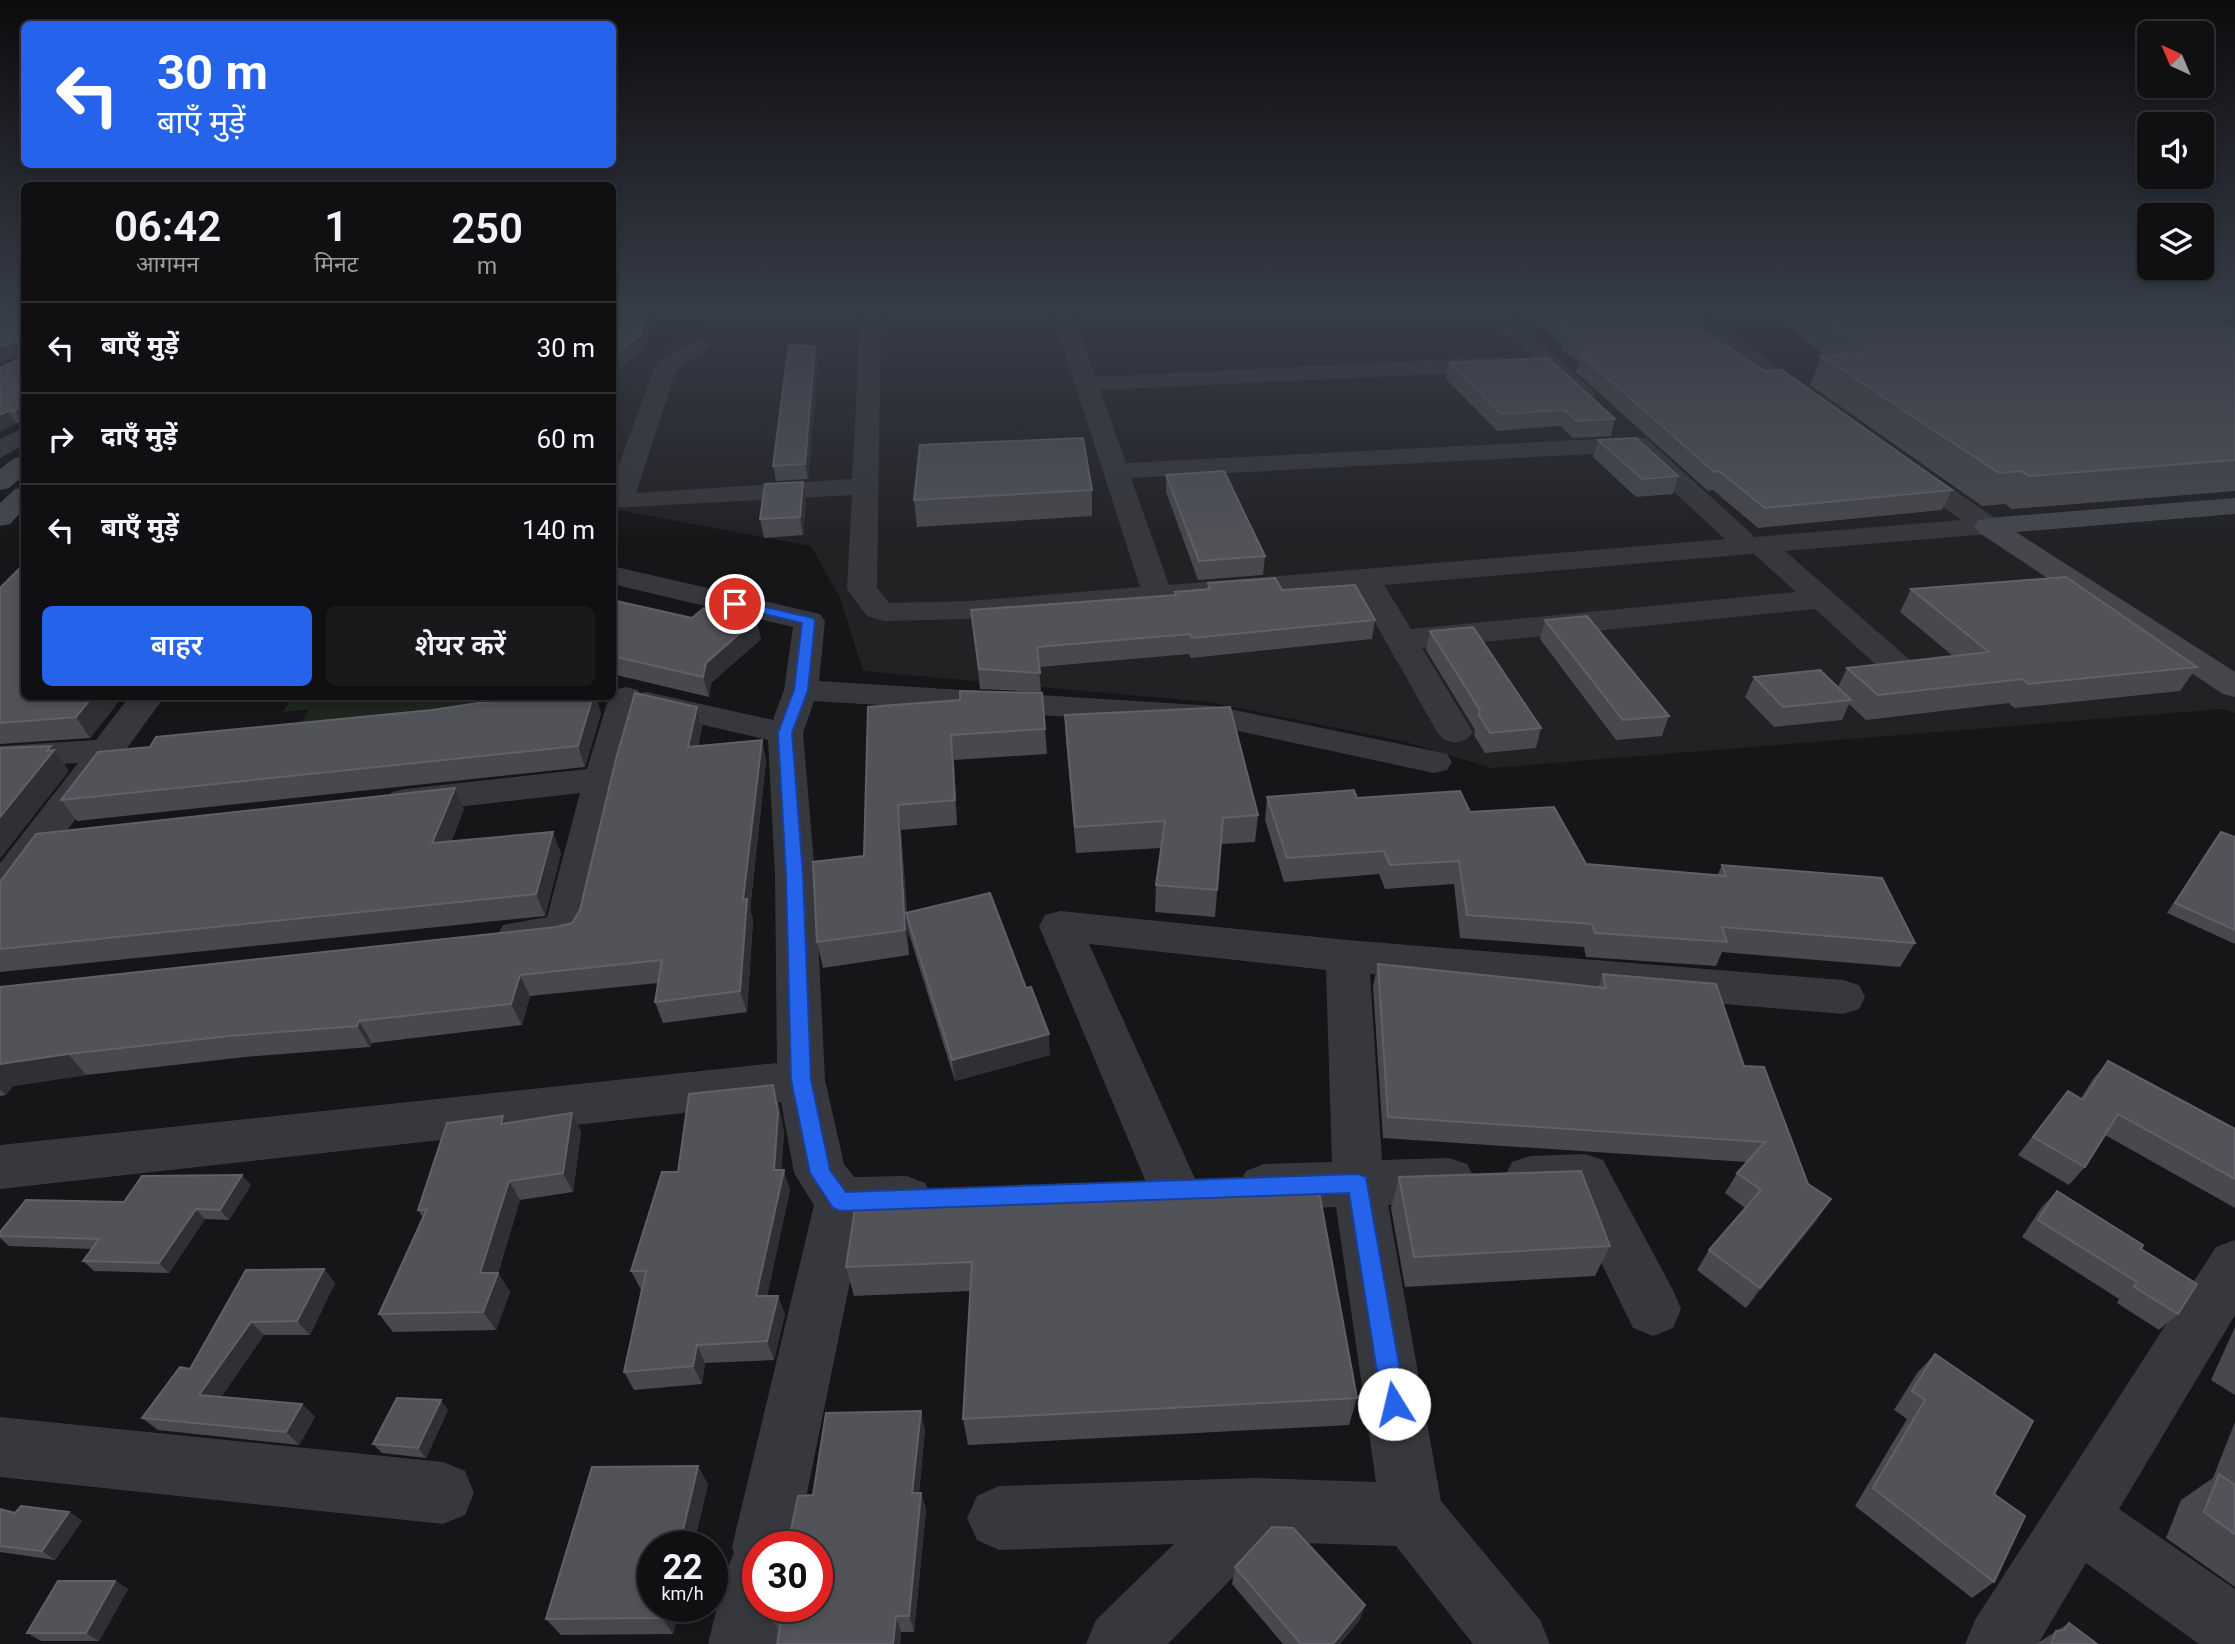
<!DOCTYPE html>
<html lang="hi">
<head>
<meta charset="utf-8">
<style>
	:root { --surface:#101012; --page:#19191b; --text:#f1f3f6; --muted:#9c9d9f; --line:#303032; --accent:#2563eb }
	body { margin:0; font-family:Roboto,"Noto Sans Devanagari",sans-serif; background:var(--page); color:var(--text); height:100vh; display:flex; flex-direction:column; font-size:26px; white-space:nowrap }
	* { box-sizing:border-box; margin:0 }
	p { font-size:23px; color:var(--muted) }
	.icon { flex:none; width:38px; height:38px; fill:none; stroke:currentColor; stroke-width:2; stroke-linecap:round; stroke-linejoin:round }
	.map { position:relative; flex:1; overflow:hidden }
	.details { position:absolute; left:21px; top:182px; width:595px; height:518px; display:flex; flex-direction:column; background:var(--surface); border-radius:10px; box-shadow:0 4px 10px #0003,0 0 0 2px var(--line) }
	.details>* { flex:none }
	.banner { position:absolute; left:21px; top:21px; width:595px; height:147px; border-radius:10px; box-shadow:0 4px 10px #0003,0 0 0 2px var(--line); background:#2563eb; color:#fff; overflow:hidden }
	.needle { width:46px; rotate:316deg }
	.fabs { position:absolute; left:2137px; top:21px; display:grid; gap:14px }
	.fabs a { display:grid; place-items:center; width:77px; height:77px; border-radius:10px; background:var(--surface); box-shadow:0 4px 10px #0003,0 0 0 2px var(--line); font-size:35px }
	.speed { position:absolute; left:637px; top:1531px; display:flex; gap:14px; font-size:35px; font-weight:700; text-align:center }
	.speed>* { display:grid; place-content:center; width:91px; height:91px; border-radius:50%; background:var(--surface); box-shadow:0 4px 10px #0003,0 0 0 2px var(--line); line-height:1 }
	.speed small { font-size:18px; font-weight:400 }
	.speed .limit { border:10px solid #d22; background:#fff; color:#111 }
	.pin { position:absolute; display:grid; place-items:center; width:60px; height:60px; color:#fff; margin:-30px; border:4px solid #fff; border-radius:50%; box-shadow:0 2px 7px #0007 }
	.me { position:absolute; width:77px; margin:-38px; rotate:351deg; stroke-linejoin:round; filter:drop-shadow(0 0 5px #0008) }
	.turn { display:flex; align-items:center; gap:24px; height:147px; padding:0 21px; font-size:32px }
	.turn .icon { width:91px; height:91px; stroke-width:2.5 }
	.turn b { display:block; font-size:49px; line-height:60px }
	.eta { display:flex; justify-content:space-evenly; align-items:center; height:119px; text-align:center }
	.eta b { font-size:42px; font-weight:600; line-height:49px }
	.primary-button { display:flex; gap:14px; margin-top:auto; padding:14px 21px }
	.primary-button a { flex:1; height:80px; border-radius:10px; background:var(--accent); color:#fff; font-size:28px; font-weight:600; line-height:80px; text-align:center }
	.primary-button a+a { background:var(--page); color:var(--text) }
	ul { padding:0; list-style:none }
	li { display:flex; align-items:center; gap:21px; height:91px; padding:0 21px; border-top:2px solid var(--line) }
	li div { flex:1 }
	li b { display:block; font-size:26px }
	li em { font-style:normal }
	.map>svg:first-child { display:block }
	.built { fill:#222225 }
	.green { fill:#1e261f }
	.lines { fill:none; stroke-linecap:round; stroke-linejoin:round }
	.street { fill:#37383d; fill-rule:evenodd }
	.secondary { fill:#45474d; fill-rule:evenodd }
	.wall { fill:#47494d }
	.shaded-wall { fill:#2f3033 }
	.building { fill:#525359; stroke:#5f6168; stroke-width:2 }
	.route { fill:#2563eb; stroke:#184099; stroke-width:2 }
</style>
</head>
<body>
<div class="map">
<svg width="2235" height="1644" viewBox="0 0 2235 1644">
	<rect width="100%" height="100%" fill="#161618"/>
	<!-- built -->
	<polygon class="built" points="718,312 2235,312 2235,713 2222,709 1491,768 1406,742 1208,702 863,671 840,598 811,546 613,509 612,375 712,322"/>
	<!-- green -->
	<polygon class="green" points="293,697 518,697 508,711 299,728 309,709 283,712"/>
	<g class="lines">
		<!-- street -->
		<g class="street">
			<path d="M861,312h20l-4,276 12,15 81,-2 170,-14 -88,-275h20l23,65 405,-20 8,2 3,5 -3,5 -8,2 -400,19 26,73 512,-26 9,2 108,98 206,-17 -66,-48 -4,-5 4,-5 9,-3 9,3 85,58 4,6 -4,6 -10,2 -203,17 125,109 4,7 -4,7 -12,3 -12,-3 -71,-65 -393,39 51,84 -6,7 -12,4 -12,-4 -6,-7 -82,-145 -385,32 -86,2 -17,-5 -20,-27 5,-94 -240,13v-25l43,-116 3,-5 41,-21 8,1 3,5 -34,23 -40,123 216,-14zM1631,452l94,87 -556,46 -38,-107zM1751,554h3l42,38 -385,37 -27,-44z"/>
			<polygon points="1484,312 1506,312 1591,389 1595,394 1591,399 1575,399"/>
			<polygon points="1677,312 1701,312 1824,401 1820,406 1804,406"/>
			<polygon points="24,428 24,445 0,458 0,439"/>
			<path d="M612,566l208,48 5,7 -6,60 396,25 219,45 13,3 5,8 -5,8 -13,3 -219,-47 -401,-25 -11,32 12,142 10,205 19,84 10,13 53,-1 18,7 8,16 -8,16 -18,7 -45,1 -66,324h-38v59h26l-8,38h-68l17,-70 9,-21 -2,-6 82,-342 -20,-32 -13,-71 -781,87v-44l777,-82 -2,-188 -7,-135 -129,-30 -19,69 -34,152 -6,11c-24,7 -53,12 -77,5l-6,-11 6,-11 44,-8 33,-124 -175,20 -13,-3 -6,-9 6,-9 13,-3 182,-20 22,-72 3,-1 2,-6 12,-3 12,3 2,3 7,-1 126,28 11,-30 9,-63 -181,-43z"/>
			<polygon points="130,696 165,696 15,902 0,906 0,863 78,763 0,768 0,746 96,740"/>
			<polygon points="1060,911 1347,940 1843,980 1859,985 1865,997 1859,1009 1843,1014 1370,974 1382,1160 1449,1158 1467,1164 1475,1180 1467,1196 1449,1202 1388,1205 1441,1501 1540,1620 1550,1644 1473,1644 1396,1546 1267,1542 1168,1644 1086,1644 1096,1620 1174,1544 999,1550 977,1540 967,1518 977,1496 999,1486 1254,1478 1376,1482 1336,1207 1264,1210 1246,1203 1238,1187 1246,1171 1264,1164 1332,1162 1326,970 1089,944 1200,1190 1192,1206 1174,1213 1156,1206 1039,926 1045,915"/>
			<polygon points="1585,1154 1603,1160 1673,1290 1681,1309 1673,1328 1653,1336 1633,1328 1570,1199 1530,1200 1512,1194 1504,1178 1512,1162 1530,1156"/>
			<polygon points="2235,1240 2235,1315 2119,1509 2235,1589 2235,1644 2199,1644 2086,1563 2038,1644 1965,1644 1975,1620 2216,1247"/>
			<polygon points="0,1417 443,1462 465,1471 474,1493 465,1515 443,1524 0,1477"/>
		</g>
		<!-- secondary -->
		<g class="secondary">
			<polygon points="24,455 24,475 9,488 0,490 0,469 15,458"/>
			<polygon points="24,487 24,509 10,524 0,526 0,503 15,489"/>
			<polygon points="2235,498 2235,514 2016,532 2235,672 2235,697 2223,694 1978,532 1974,526 1978,520 1988,518"/>
		</g>
	</g>
	<!-- wall -->
	<g class="wall">
		<polygon points="0,312 24,312 24,423 16,423 0,432 19,354 0,362"/>
		<polygon points="1523,312 1675,312 1764,371 1952,490 1942,510 1758,528 1713,490 1708,491 1576,372 1579,363 1561,349 1562,343"/>
		<polygon points="1764,312 2177,312 2190,318 2235,330 2235,491 2012,509 2005,504 1982,506 1810,385 1821,356 1826,356 1791,329"/>
		<polygon points="818,361 808,479 776,481 773,466"/>
		<polygon points="1449,363 1615,419 1611,436 1573,438 1560,426 1497,431 1446,379"/>
		<polygon points="1598,440 1678,476 1673,494 1636,497 1593,457"/>
		<polygon points="1166,475 1265,556 1263,575 1198,580 1166,492"/>
		<polygon points="1092,490 1092,516 917,527 914,500"/>
		<polygon points="806,500 803,535 764,538 760,519"/>
		<polygon points="1208,583 1282,590 1375,620 1372,639 1191,658 1189,654 1039,667 1041,692 980,689 971,610 1175,595 1175,592 1207,590"/>
		<polygon points="0,588 123,696 90,738 0,744"/>
		<polygon points="1911,589 2197,667 2180,691 2014,708 2009,703 1866,720 1849,704 1842,720 1774,727 1745,697 1754,677 1838,687 1847,668 1953,656 1900,612"/>
		<polygon points="612,600 761,639 711,683 709,697 612,674"/>
		<polygon points="1545,620 1669,716 1662,736 1616,740 1540,639"/>
		<polygon points="1430,631 1541,728 1536,748 1485,753 1474,735 1475,730 1426,650"/>
		<polygon points="697,707 702,727 698,746 762,740 766,761 750,910 753,920 747,1012 663,1023 655,1002 658,983 530,996 522,1025 372,1043 370,1047 245,1057 86,1075 13,1086 6,1095 0,1096 0,987 556,927 572,923"/>
		<polygon points="868,707 1045,729 1047,754 954,760 957,825 901,830 907,913 1050,1055 955,1081 909,934 907,923 909,955 823,968 817,942 864,856"/>
		<polygon points="601,713 585,767 77,821 61,800"/>
		<polygon points="1065,715 1258,815 1255,842 1221,844 1215,917 1155,912 1156,885 1161,848 1076,853 1066,740"/>
		<polygon points="1267,797 1357,798 1470,812 1586,864 1717,876 1722,865 1915,943 1900,967 1722,952 1716,966 1586,957 1584,947 1460,938 1454,884 1385,889 1379,874 1284,882 1265,820"/>
		<polygon points="464,809 451,842 561,853 545,916 0,972 0,882"/>
		<polygon points="2221,832 2235,837 2235,944 2167,913 2213,842"/>
		<polygon points="1378,964 1598,987 1603,974 1744,1066 1817,1220 1746,1308 1697,1270 1709,1250 1745,1208 1725,1193 1737,1173 1747,1162 1383,1138 1373,986"/>
		<polygon points="2108,1061 2235,1129 2235,1208 2105,1135 2085,1167 2069,1185 2018,1155 2068,1091 2081,1098 2093,1079"/>
		<polygon points="779,1105 784,1133 781,1170 790,1190 767,1296 785,1314 774,1360 705,1363 702,1384 634,1390 624,1372 642,1290 641,1290 631,1271 678,1172"/>
		<polygon points="572,1113 581,1132 573,1192 520,1200 498,1273 510,1292 496,1330 393,1332 379,1314 423,1218 418,1210 507,1123"/>
		<polygon points="1399,1177 1610,1246 1595,1276 1405,1287 1391,1208"/>
		<polygon points="251,1185 229,1220 205,1219 169,1273 94,1271 83,1261 92,1249 9,1246 0,1238 0,1232 124,1202"/>
		<polygon points="2057,1191 2141,1249 2178,1314 2159,1330 2117,1303 2119,1299 2022,1237 2041,1208"/>
		<polygon points="857,1196 1357,1398 1349,1425 968,1445 963,1419 970,1291 854,1296 846,1267"/>
		<polygon points="324,1269 335,1283 310,1335 264,1335 221,1397 302,1404 315,1417 299,1445 158,1430 142,1418 190,1369 246,1270"/>
		<polygon points="2235,1327 2235,1395 2211,1380"/>
		<polygon points="1935,1354 1994,1494 1994,1582 1972,1598 1855,1506 1907,1419 1894,1410 1917,1373"/>
		<polygon points="448,1410 426,1458 382,1453 373,1444"/>
		<polygon points="2235,1422 2235,1587 2166,1538 2181,1500 2213,1478"/>
		<polygon points="925,1430 919,1493 921,1493 926,1510 914,1632 901,1632 900,1644 777,1644 779,1632 772,1620 791,1530 813,1495"/>
		<polygon points="708,1484 693,1547 653,1547 653,1606 680,1606 673,1634 561,1635 546,1619"/>
		<polygon points="0,1509 15,1513 69,1512 82,1521 55,1560 0,1552"/>
		<polygon points="1235,1567 1365,1605 1359,1621 1340,1644 1283,1644 1232,1584"/>
		<polygon points="115,1581 128,1589 99,1641 41,1641 27,1633"/>
		<polygon points="2069,1623 2097,1644 2036,1644"/>
	</g>
	<!-- shaded-wall -->
	<g class="shaded-wall">
		<polygon points="648,312 658,312 643,350 612,377 612,358"/>
		<polygon points="16,341 23,353 0,362 0,347"/>
		<polygon points="815,347 818,361 808,479 805,464"/>
		<polygon points="24,406 24,423 23,424 15,411"/>
		<polygon points="8,411 16,423 0,432 0,415"/>
		<polygon points="803,482 806,500 803,535 800,517"/>
		<polygon points="756,619 761,639 711,683 709,697 703,677 706,663"/>
		<polygon points="93,696 123,696 90,738 76,717"/>
		<polygon points="593,696 596,696 601,713 585,767 578,746"/>
		<polygon points="697,707 702,727 694,768 688,747"/>
		<polygon points="951,735 954,760 957,825 955,800"/>
		<polygon points="762,740 766,761 750,910 753,920 747,1012 740,991 743,900"/>
		<polygon points="51,746 69,771 0,859 0,817"/>
		<polygon points="455,788 464,809 442,864 432,843"/>
		<polygon points="898,805 901,830 907,917 906,913 909,955 905,930"/>
		<polygon points="553,832 561,853 545,916 536,894"/>
		<polygon points="520,975 530,996 522,1025 511,1004"/>
		<polygon points="359,1021 372,1043 370,1047 357,1026"/>
		<polygon points="1049,1034 1050,1055 955,1081 952,1060"/>
		<polygon points="68,1054 86,1075 13,1086 6,1095 0,1089 0,1064"/>
		<polygon points="773,1085 779,1105 784,1133 780,1186 784,1170 790,1190 763,1315 756,1296 774,1170"/>
		<polygon points="572,1113 581,1132 573,1192 563,1173"/>
		<polygon points="503,1116 514,1135 501,1124"/>
		<polygon points="242,1175 251,1185 229,1220 220,1210"/>
		<polygon points="509,1181 520,1200 494,1284 498,1273 510,1292 496,1330 483,1312 480,1273"/>
		<polygon points="1831,1199 1817,1220 1746,1308 1760,1288"/>
		<polygon points="196,1209 205,1219 169,1273 159,1263"/>
		<polygon points="324,1269 335,1283 310,1335 297,1321"/>
		<polygon points="778,1296 785,1314 774,1360 767,1341"/>
		<polygon points="251,1322 264,1335 213,1409 199,1395"/>
		<polygon points="697,1345 705,1363 702,1384 693,1366"/>
		<polygon points="441,1400 448,1410 426,1458 418,1448"/>
		<polygon points="302,1404 315,1417 299,1445 286,1432"/>
		<polygon points="921,1411 925,1430 917,1510 912,1493"/>
		<polygon points="698,1466 708,1484 693,1547 679,1547"/>
		<polygon points="921,1493 926,1510 914,1632 909,1616"/>
		<polygon points="69,1512 82,1521 55,1560 42,1551"/>
		<polygon points="115,1581 128,1589 99,1641 86,1633"/>
		<polygon points="1365,1605 1359,1621 1340,1644 1333,1644"/>
		<polygon points="665,1606 680,1606 673,1634 662,1618"/>
		<polygon points="896,1616 901,1632 900,1644 893,1644"/>
	</g>
	<!-- building -->
	<g class="building">
		<polygon points="0,312 24,312 24,406 15,411 8,411 0,415 0,368 18,360 20,343 16,341 0,347"/>
		<polygon points="612,312 648,312 640,335 612,358"/>
		<polygon points="1547,312 1675,312 1764,371 1782,370 1952,490 1765,508 1719,471 1714,472 1581,355 1594,355 1565,332 1572,332"/>
		<polygon points="1815,312 2177,312 2190,318 2207,317 2235,330 2235,460 2029,476 2021,471 1999,473 1821,356 1871,353"/>
		<polygon points="789,344 815,347 805,464 773,466"/>
		<polygon points="1548,358 1615,419 1577,421 1564,410 1501,414 1449,363"/>
		<polygon points="1083,438 1092,490 914,500 920,445"/>
		<polygon points="1636,438 1678,476 1642,479 1598,440"/>
		<polygon points="1224,471 1265,556 1199,561 1166,475"/>
		<polygon points="803,482 800,517 760,519 765,484"/>
		<polygon points="24,564 24,696 93,696 76,717 0,723 0,588"/>
		<polygon points="2066,577 2197,667 2028,684 2023,679 1878,695 1847,668 1989,652 1911,589"/>
		<polygon points="1275,578 1282,590 1355,585 1375,620 1192,638 1190,634 1037,647 1040,673 979,669 971,610 1176,595 1175,592 1210,589 1208,583"/>
		<polygon points="612,600 692,618 704,608 756,619 706,663 703,677 612,656"/>
		<polygon points="1587,616 1669,716 1623,720 1545,620"/>
		<polygon points="1473,627 1541,728 1490,733 1479,715 1480,710 1430,631"/>
		<polygon points="1820,670 1851,700 1783,707 1754,677"/>
		<polygon points="960,691 1042,693 1045,729 951,735 955,800 898,805 905,930 817,942 813,862 864,856 868,707 960,700"/>
		<polygon points="635,693 697,707 688,747 762,740 743,900 747,899 740,991 655,1002 662,960 520,975 511,1004 359,1021 357,1026 229,1036 68,1054 0,1064 0,987 556,927 572,923 580,910 616,759"/>
		<polygon points="550,696 593,696 578,746 61,800 98,752 150,747 156,737 432,710 485,702"/>
		<polygon points="1230,707 1258,815 1223,818 1217,890 1156,885 1165,821 1075,827 1065,715"/>
		<polygon points="51,746 47,751 54,750 0,817 0,748"/>
		<polygon points="455,788 432,843 553,832 536,894 0,949 0,882 36,834"/>
		<polygon points="1354,790 1357,798 1460,791 1470,812 1554,807 1586,864 1726,876 1722,865 1882,878 1915,943 1722,927 1727,942 1595,933 1592,924 1467,915 1459,861 1390,865 1384,851 1287,858 1267,797"/>
		<polygon points="2221,832 2235,837 2235,930 2175,903"/>
		<polygon points="990,893 1026,988 1031,987 1049,1034 952,1060 906,913"/>
		<polygon points="1378,964 1606,988 1603,974 1716,984 1744,1066 1764,1067 1808,1184 1831,1199 1760,1288 1709,1250 1761,1190 1737,1173 1765,1142 1388,1117"/>
		<polygon points="2108,1061 2235,1129 2235,1179 2118,1114 2085,1167 2033,1137 2068,1091 2083,1100"/>
		<polygon points="773,1085 778,1113 774,1170 784,1170 756,1296 778,1296 767,1341 697,1345 693,1366 624,1372 646,1271 631,1271 662,1172 678,1172 689,1094"/>
		<polygon points="572,1113 563,1173 509,1181 480,1273 498,1273 483,1312 379,1314 427,1209 418,1210 447,1123 503,1116 501,1124"/>
		<polygon points="1581,1171 1610,1246 1414,1257 1399,1177"/>
		<polygon points="242,1175 220,1210 196,1209 159,1263 83,1261 99,1239 0,1236 0,1232 26,1200 124,1202 142,1176"/>
		<polygon points="1317,1181 1357,1398 963,1419 972,1262 846,1267 857,1196"/>
		<polygon points="2057,1191 2143,1245 2141,1249 2197,1284 2178,1314 2134,1287 2137,1282 2038,1220"/>
		<polygon points="324,1269 297,1321 251,1322 199,1395 302,1404 286,1432 142,1418 180,1367 190,1369 246,1270"/>
		<polygon points="1935,1354 2033,1421 1994,1494 2025,1516 1994,1582 1873,1488 1925,1400 1912,1391"/>
		<polygon points="397,1398 441,1400 418,1448 373,1444"/>
		<polygon points="921,1411 912,1493 921,1493 909,1616 896,1616 893,1644 777,1644 781,1620 772,1620 774,1606 817,1606 817,1547 784,1547 786,1533 791,1530 798,1496 813,1495 826,1413"/>
		<polygon points="698,1466 679,1547 653,1547 653,1606 665,1606 662,1618 546,1619 592,1467"/>
		<polygon points="2219,1474 2235,1485 2235,1534 2204,1512"/>
		<polygon points="21,1506 69,1512 42,1551 0,1546 0,1509 15,1513"/>
		<polygon points="1272,1527 1293,1528 1365,1605 1333,1644 1301,1644 1235,1567"/>
		<polygon points="58,1581 115,1581 86,1633 27,1633"/>
		<polygon points="2069,1623 2097,1644 2051,1644 2056,1631 2064,1630"/>
	</g>
	<!-- sky -->
	<linearGradient id="sky" x2="0" y2="1"><stop stop-color="#0c0c0d"/><stop offset="0.57" stop-color="#363c48"/><stop offset="1" stop-color="#363c48" stop-opacity="0"/></linearGradient>
	<rect width="2235" height="543" fill="url(#sky)"/>
	<!-- route -->
	<polygon class="route" points="735,600 813,618 815,621 808,690 792,733 803,875 811,1080 830,1170 846,1192 1358,1174 1366,1177 1406,1404 1403,1413 1394,1416 1385,1413 1382,1404 1349,1193 841,1211 833,1208 810,1173 791,1080 786,875 778,733 794,690 802,623 731,606 729,604"/>
</svg>
<div class="fabs">
<a><svg class="needle" viewBox="-14 -14 28 28"><path d="M0-13l5 13h-10z" fill="#e53935"/><path d="M0 13l5-13h-10z" fill="#9c9d9f"/></svg></a>
<a><svg class="icon" aria-label="sound" viewBox="0 0 24 24"><path d="M4 9h4l5-4v14l-5-4H4zM17 9q2 3 0 6"/></svg></a>
<a><svg class="icon" aria-label="layers" viewBox="0 0 24 24"><path d="M12 4l9 5-9 5-9-5zM3 14l9 5 9-5"/></svg></a>
</div>
<div class="speed"><div>22<small>km/h</small></div><div class="limit">30</div></div>
<div class="pin" style="left:735px;top:604px;background:#d93025"><svg class="icon" aria-label="arrive" viewBox="0 0 24 24"><path d="M6 21V4h12l-3 4 3 4H6"/></svg></div>
<svg class="me" style="left:1394px;top:1404px" viewBox="-20 -20 40 40"><circle r="19" fill="#fff"/><path d="M0-13L10 11 0 6-10 11z" fill="#2563eb"/></svg>
<div class="banner">
<div class="turn"><svg class="icon" aria-label="left" viewBox="0 0 24 24"><path d="M17 20v-9H6M10 6l-5 5 5 5"/></svg><div><b>30 m</b>बाएँ मुड़ें</div></div>
</div>
<section class="details">
<div class="eta">
<div><b>06:42</b><p>आगमन</p></div>
<div><b>1</b><p>मिनट</p></div>
<div><b>250</b><p>m</p></div>
</div>
<ul>
<li><svg class="icon" aria-label="left" viewBox="0 0 24 24"><path d="M17 20v-9H6M10 6l-5 5 5 5"/></svg><div><b>बाएँ मुड़ें</b></div><em>30 m</em></li>
<li><svg class="icon" aria-label="right" viewBox="0 0 24 24"><path d="M7 20v-9h11M14 6l5 5-5 5"/></svg><div><b>दाएँ मुड़ें</b></div><em>60 m</em></li>
<li><svg class="icon" aria-label="left" viewBox="0 0 24 24"><path d="M17 20v-9H6M10 6l-5 5 5 5"/></svg><div><b>बाएँ मुड़ें</b></div><em>140 m</em></li>
</ul>
<div class="primary-button"><a>बाहर</a><a>शेयर करें</a></div>
</section>
</div>
</body>
</html>
